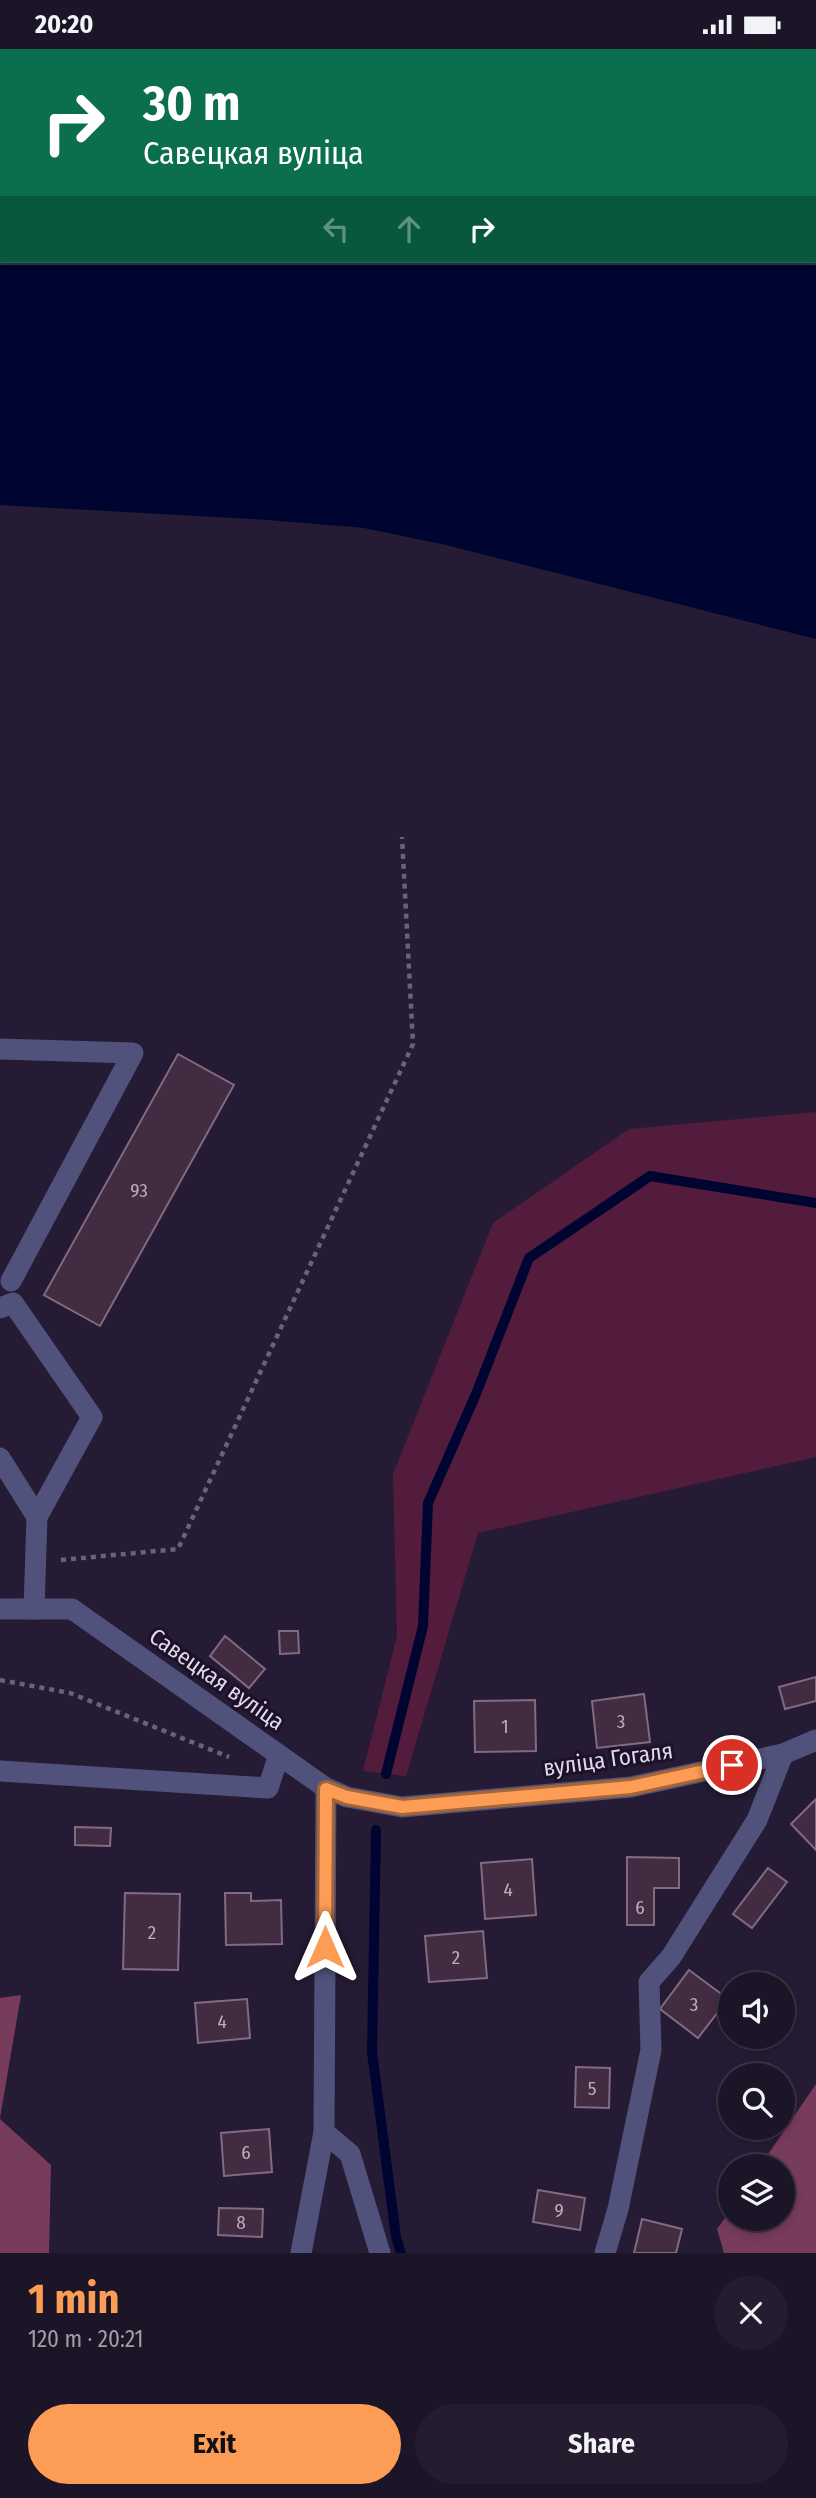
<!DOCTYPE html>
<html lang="en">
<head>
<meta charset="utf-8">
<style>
	:root { --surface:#1c1427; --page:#251d2f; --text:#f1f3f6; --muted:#a09ea7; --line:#3a3344; --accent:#fd9c55 }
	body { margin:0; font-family:"Fira Sans Condensed",sans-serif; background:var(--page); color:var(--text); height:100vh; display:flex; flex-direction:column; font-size:26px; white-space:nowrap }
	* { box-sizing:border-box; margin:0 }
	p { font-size:23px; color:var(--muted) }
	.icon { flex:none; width:38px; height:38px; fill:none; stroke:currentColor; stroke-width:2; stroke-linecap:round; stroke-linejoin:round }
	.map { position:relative; height:2204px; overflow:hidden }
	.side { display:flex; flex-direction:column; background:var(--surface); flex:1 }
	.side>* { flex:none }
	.guide { position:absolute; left:0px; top:0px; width:817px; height:214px; box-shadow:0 4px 10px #0003,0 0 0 2px var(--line); background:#0b6e4f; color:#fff; overflow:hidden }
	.buttons { position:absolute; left:718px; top:1923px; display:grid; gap:14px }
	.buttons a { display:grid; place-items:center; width:77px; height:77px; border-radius:50%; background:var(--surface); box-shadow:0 4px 10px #0003,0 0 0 2px var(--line); font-size:35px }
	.pin { position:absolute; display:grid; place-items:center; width:60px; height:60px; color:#fff; margin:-30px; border:4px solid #fff; border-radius:50%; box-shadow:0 2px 7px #0007 }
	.me { position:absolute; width:77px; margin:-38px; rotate:0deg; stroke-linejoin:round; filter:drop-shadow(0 0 5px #0008) }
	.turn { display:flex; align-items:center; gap:24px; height:147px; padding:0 28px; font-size:32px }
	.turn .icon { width:91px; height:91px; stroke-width:2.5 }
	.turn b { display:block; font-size:49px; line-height:60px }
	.lanes { display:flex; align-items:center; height:66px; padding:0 28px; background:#0003; justify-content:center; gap:35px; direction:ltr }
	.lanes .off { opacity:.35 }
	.round { display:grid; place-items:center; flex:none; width:74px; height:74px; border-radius:37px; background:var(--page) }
	.headline { display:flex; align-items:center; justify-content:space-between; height:119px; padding:0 28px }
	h1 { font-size:42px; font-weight:700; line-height:52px; color:var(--accent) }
	.cta { display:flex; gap:14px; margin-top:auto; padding:14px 28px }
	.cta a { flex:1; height:80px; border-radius:42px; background:var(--accent); color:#111; font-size:28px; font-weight:700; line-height:80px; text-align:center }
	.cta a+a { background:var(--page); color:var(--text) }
	.status { display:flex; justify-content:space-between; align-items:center; height:49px; padding:0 35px; background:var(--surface); direction:ltr }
	.status svg { height:19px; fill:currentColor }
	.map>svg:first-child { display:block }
	.green { fill:#541c3c }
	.forest { fill:#773b5c }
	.water { fill:#000431; fill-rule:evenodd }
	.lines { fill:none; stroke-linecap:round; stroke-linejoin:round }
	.stream { stroke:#000431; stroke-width:10 }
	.building { fill:#422c42; stroke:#836a83; stroke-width:2 }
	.path { stroke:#6b6278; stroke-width:4.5; stroke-dasharray:5 5; stroke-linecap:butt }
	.minor { stroke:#50527c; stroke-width:21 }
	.route-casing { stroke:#a46537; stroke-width:18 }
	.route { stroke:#fd9c55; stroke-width:12 }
	.labels { text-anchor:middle; stroke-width:6; stroke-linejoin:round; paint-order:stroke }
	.number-label { font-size:19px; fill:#b8aec0 }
	.street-label { font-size:23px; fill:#dfd9ea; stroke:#1c1129 }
</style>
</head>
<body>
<div class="status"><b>20:20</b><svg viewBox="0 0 49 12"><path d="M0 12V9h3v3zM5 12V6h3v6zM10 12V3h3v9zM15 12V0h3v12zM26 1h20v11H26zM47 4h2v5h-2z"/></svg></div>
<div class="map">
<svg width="816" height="2204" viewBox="0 0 816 2204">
	<rect width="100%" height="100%" fill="#261b34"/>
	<!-- green -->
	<polygon class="green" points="816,1063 816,1408 478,1484 406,1727 363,1722 397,1587 393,1425 493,1174 629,1080"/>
	<!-- forest -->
	<g class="forest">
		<polygon points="21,1946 0,2069 0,1949"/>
		<polygon points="816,2035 816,2204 724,2204 717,2180 730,2162 730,2170 782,2170 782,2118 760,2117"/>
		<polygon points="0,2070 51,2116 49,2204 0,2204"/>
	</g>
	<!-- water -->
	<path class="water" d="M0,0h816v590l-370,-94 -82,-17 -96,-8 -268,-15zM2,2h814v210h-814z"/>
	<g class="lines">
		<!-- stream -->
		<g class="stream">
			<polyline points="386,1725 423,1577 428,1454 476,1345 529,1209 650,1127 816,1154"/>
			<polyline points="376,1781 372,2003 396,2188 401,2204"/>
		</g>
	</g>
	<!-- building -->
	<g class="building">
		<polygon points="178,1005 234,1036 100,1277 44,1246"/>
		<polygon points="279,1582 298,1582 299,1604 280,1605"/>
		<polygon points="225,1587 265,1620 249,1639 210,1607"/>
		<polygon points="816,1628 816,1652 785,1660 779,1638"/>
		<polygon points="644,1645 650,1693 597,1699 592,1652"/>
		<polygon points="535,1651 536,1702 475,1703 474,1652"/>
		<polygon points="816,1750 816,1801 791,1775"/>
		<polygon points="75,1778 111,1779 110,1797 75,1796"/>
		<polygon points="627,1808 679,1809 679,1839 654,1839 654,1876 627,1876"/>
		<polygon points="532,1810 536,1866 485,1870 481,1814"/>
		<polygon points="768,1819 787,1833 752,1879 733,1865"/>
		<polygon points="125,1844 180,1845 178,1921 123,1920"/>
		<polygon points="225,1844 251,1844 251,1852 281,1851 282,1895 226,1896"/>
		<polygon points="483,1882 487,1929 429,1933 425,1887"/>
		<polygon points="689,1921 728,1950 698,1989 660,1960"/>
		<polygon points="247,1950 250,1989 198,1994 195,1954"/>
		<polygon points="576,2018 610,2019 609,2059 575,2058"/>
		<polygon points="269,2080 272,2123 224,2127 221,2084"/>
		<polygon points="538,2141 585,2149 580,2181 533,2173"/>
		<polygon points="219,2159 263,2160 262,2188 218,2186"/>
		<polygon points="642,2170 682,2180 676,2204 634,2204"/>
	</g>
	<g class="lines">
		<!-- path -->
		<g class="path">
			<polyline points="61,1511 178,1500 413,995 402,788"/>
			<polyline points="0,1631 70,1644 229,1708"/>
		</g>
		<!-- minor -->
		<g class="minor">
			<polyline points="0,1000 133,1004 11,1232"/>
			<polyline points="0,1259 13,1254 92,1368 37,1468 34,1560"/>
			<polyline points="0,1409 37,1468"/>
			<polyline points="0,1560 72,1560 326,1739 347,1748 402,1758 631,1738 783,1705 816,1691"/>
			<polyline points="0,1722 268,1739 279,1706"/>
			<polyline points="324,2083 350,2105 380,2204"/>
			<polyline points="301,2204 324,2083 326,1739"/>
			<polyline points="605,2204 618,2160 651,2001 649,1933 671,1908 757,1771 783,1705"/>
		</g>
	</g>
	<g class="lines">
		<!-- route casing -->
		<g class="route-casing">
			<polyline id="route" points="325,1898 326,1740 347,1748 402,1758 631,1738 732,1716"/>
		</g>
		<!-- route -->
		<use href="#route" class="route"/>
	</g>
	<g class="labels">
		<!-- number labels -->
		<g class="number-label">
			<text x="139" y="1148">93</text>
			<text x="621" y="1679">3</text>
			<text x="505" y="1684">1</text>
			<text x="508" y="1847">4</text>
			<text x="640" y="1865">6</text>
			<text x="152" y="1890">2</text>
			<text x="456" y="1915">2</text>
			<text x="694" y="1962">3</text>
			<text x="222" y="1979">4</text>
			<text x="592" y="2046">5</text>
			<text x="246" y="2110">6</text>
			<text x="559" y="2168">9</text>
			<text x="241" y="2180">8</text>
		</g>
		<!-- street labels -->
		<g class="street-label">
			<text transform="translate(217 1630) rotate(35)" y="8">Савецкая вуліца</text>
			<text transform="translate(608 1710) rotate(-8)" y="8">вуліца Гогаля</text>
		</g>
	</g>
</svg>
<div class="buttons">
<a><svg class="icon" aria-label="sound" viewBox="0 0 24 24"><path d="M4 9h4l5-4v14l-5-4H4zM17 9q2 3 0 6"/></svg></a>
<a><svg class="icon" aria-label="search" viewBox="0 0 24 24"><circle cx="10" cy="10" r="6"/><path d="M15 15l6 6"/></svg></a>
<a><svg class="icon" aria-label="layers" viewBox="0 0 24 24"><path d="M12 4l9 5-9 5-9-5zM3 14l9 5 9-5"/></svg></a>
</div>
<div class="pin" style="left:732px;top:1716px;background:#d93025"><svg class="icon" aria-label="arrive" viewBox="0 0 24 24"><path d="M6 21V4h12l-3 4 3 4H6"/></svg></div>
<svg class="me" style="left:325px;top:1898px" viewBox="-20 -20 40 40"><path d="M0-17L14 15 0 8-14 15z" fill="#fd9c55" stroke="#fff" stroke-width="4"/></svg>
<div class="guide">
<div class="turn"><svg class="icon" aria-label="right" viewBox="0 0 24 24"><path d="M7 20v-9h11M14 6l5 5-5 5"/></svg><div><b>30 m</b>Савецкая вуліца</div></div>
<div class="lanes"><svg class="icon off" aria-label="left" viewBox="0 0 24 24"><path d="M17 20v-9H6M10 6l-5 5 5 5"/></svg><svg class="icon off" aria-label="ahead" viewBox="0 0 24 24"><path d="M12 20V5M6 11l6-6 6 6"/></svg><svg class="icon" aria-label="right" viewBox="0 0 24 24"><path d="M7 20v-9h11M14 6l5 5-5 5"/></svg></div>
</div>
</div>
<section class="side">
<div class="headline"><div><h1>1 min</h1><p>120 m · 20:21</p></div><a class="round"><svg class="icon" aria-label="close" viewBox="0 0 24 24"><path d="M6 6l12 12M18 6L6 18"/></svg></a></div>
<div class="cta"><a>Exit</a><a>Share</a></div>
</section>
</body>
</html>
